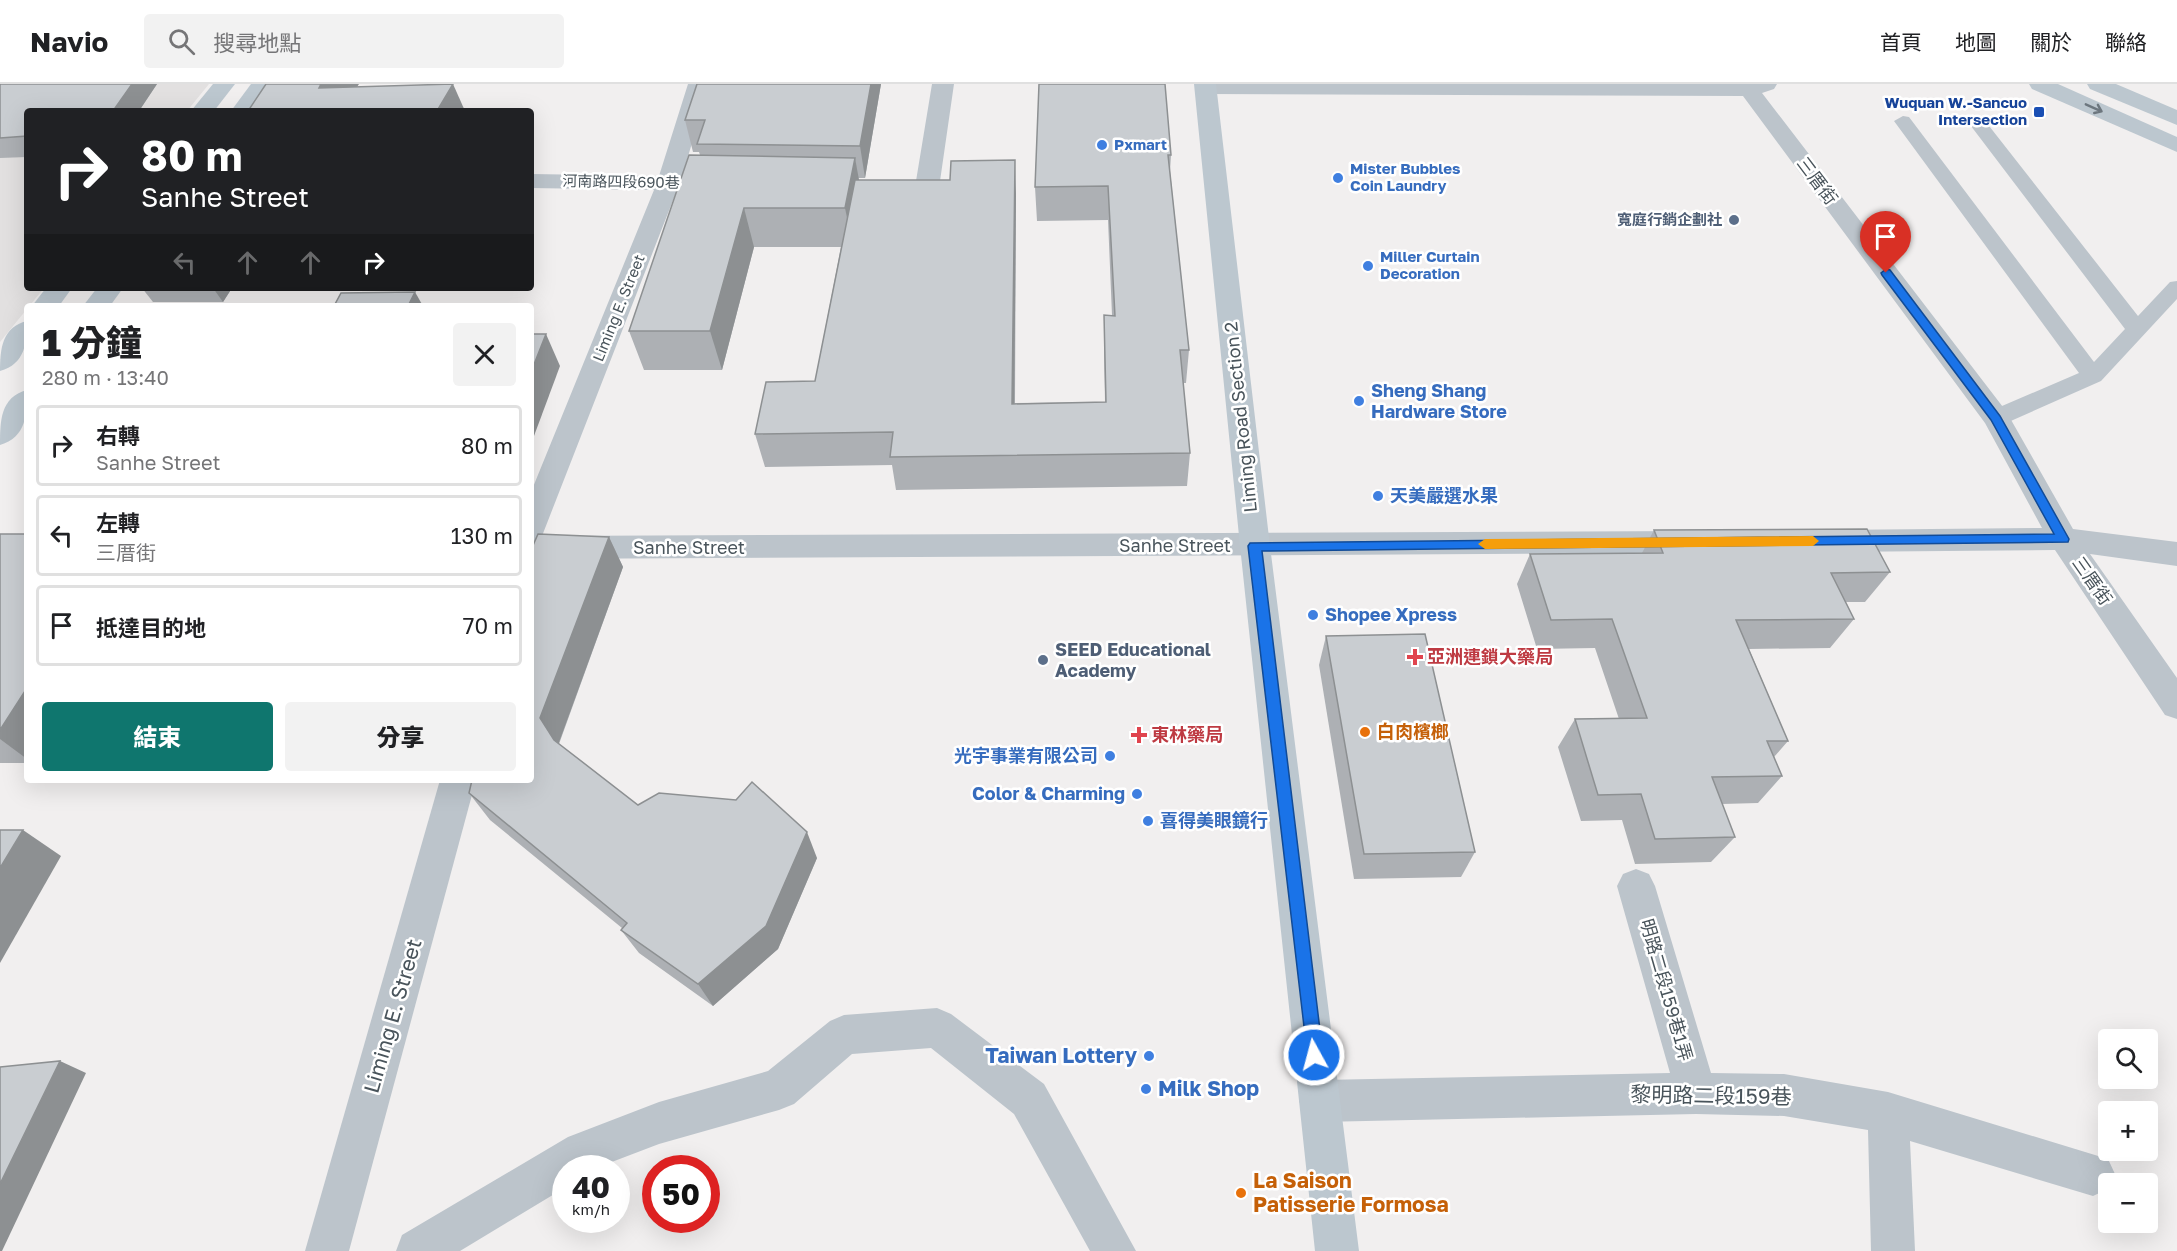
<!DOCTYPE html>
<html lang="zh-TW">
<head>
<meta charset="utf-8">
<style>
	:root { --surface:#fff; --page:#f2f2f2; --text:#202124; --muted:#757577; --line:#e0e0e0; --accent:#0f766e }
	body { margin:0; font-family:"Golos Text","Noto Sans TC",sans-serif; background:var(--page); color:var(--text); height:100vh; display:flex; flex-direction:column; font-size:22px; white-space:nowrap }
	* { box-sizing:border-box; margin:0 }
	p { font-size:20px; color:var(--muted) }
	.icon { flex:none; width:33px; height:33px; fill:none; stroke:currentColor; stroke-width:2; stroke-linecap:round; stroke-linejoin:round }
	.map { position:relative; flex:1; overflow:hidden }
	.side { position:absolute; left:24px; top:219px; width:510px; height:480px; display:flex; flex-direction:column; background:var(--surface); border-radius:6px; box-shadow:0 6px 24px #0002 }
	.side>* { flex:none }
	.guide { position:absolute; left:24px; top:24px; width:510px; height:183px; border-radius:6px; box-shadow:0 6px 24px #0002; background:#202124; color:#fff; overflow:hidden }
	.fabs { position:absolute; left:2098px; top:945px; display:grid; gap:12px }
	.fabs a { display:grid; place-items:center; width:60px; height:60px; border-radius:6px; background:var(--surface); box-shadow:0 6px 24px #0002; font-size:30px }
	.speed { position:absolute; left:552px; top:1071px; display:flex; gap:12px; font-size:30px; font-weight:700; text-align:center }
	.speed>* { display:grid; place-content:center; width:78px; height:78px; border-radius:50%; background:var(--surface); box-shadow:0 6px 24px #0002; line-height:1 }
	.speed small { font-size:15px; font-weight:400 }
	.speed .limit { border:9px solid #d22; background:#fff; color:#111 }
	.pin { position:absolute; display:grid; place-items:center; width:51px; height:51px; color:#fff; margin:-62px -26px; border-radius:50% 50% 50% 0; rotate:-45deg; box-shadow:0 0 6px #0007 }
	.pin .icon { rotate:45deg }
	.me { position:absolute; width:66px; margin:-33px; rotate:353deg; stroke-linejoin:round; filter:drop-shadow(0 0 4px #0008) }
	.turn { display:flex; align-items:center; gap:21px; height:126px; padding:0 18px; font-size:27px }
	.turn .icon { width:78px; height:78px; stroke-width:2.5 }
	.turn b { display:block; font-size:42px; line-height:51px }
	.lanes { display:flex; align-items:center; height:57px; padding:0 18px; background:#0003; justify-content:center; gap:30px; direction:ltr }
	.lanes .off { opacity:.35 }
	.round { display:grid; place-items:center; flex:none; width:63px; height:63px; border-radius:6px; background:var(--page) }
	.overview { display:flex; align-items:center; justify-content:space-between; height:102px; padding:0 18px }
	h1 { font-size:36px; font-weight:800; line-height:45px }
	.primary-button { display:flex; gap:12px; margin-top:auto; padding:12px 18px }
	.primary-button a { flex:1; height:69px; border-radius:6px; background:var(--accent); color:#fff; font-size:24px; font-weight:800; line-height:69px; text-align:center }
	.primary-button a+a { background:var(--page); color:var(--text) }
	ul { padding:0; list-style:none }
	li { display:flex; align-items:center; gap:18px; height:81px; margin:0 12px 9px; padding:0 6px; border:3px solid var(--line); border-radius:6px }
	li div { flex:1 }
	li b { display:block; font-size:22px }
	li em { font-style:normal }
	header { display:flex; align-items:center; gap:36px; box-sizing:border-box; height:84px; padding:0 30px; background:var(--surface); border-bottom:2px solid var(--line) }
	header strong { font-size:28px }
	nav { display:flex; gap:33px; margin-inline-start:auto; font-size:21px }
	.search { width:420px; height:54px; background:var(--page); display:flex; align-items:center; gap:15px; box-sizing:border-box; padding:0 21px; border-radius:6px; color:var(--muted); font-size:22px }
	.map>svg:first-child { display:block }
	.education { fill:#e2e0e0 }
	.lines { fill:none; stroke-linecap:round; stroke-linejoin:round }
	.lane { fill:#bcc4cb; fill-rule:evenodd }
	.street { fill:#bcc4cb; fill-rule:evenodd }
	.secondary { fill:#bcc7cf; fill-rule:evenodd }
	.wall { fill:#adb0b4 }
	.shaded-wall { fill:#8d9092 }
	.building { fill:#c9cdd1; stroke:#8d9092; stroke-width:1.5 }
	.oneway { stroke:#6c767e }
	.route { fill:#1a73e8; stroke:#114b97; stroke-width:1.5 }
	.slow { fill:#f59e0b }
	.transit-dot { fill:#1a4fb4; stroke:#fff; stroke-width:2 }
	.shop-dot { fill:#3f7fe0; stroke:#fff; stroke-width:2 }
	.service-dot { fill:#5c6f8a; stroke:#fff; stroke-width:2 }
	.health-dot { fill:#e0444e; stroke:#fff; stroke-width:2 }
	.food-dot { fill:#e8710a; stroke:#fff; stroke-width:2 }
	.labels { text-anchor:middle; stroke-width:5; stroke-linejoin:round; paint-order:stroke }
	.far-transit-label { font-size:15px; font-weight:bold; fill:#164399; stroke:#fff; text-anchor:end }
	.far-shop-label { font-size:15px; font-weight:bold; fill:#366cbe; stroke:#fff; text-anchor:start }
	.far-street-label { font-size:15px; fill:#49545b; stroke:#fff }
	.far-service-label { font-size:15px; font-weight:bold; fill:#4e5e75; stroke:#fff; text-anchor:end }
	.street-label { font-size:18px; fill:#49545b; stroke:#fff }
	.shop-label { font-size:18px; font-weight:bold; fill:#366cbe; stroke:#fff; text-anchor:start }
	.service-label { font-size:18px; font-weight:bold; fill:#4e5e75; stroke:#fff; text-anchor:start }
	.health-label { font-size:18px; font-weight:bold; fill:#be3a42; stroke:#fff; text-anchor:start }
	.food-label { font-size:18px; font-weight:bold; fill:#c56008; stroke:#fff; text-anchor:start }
	.near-street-label { font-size:21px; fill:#49545b; stroke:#fff }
	.near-shop-label { font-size:21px; font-weight:bold; fill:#366cbe; stroke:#fff; text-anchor:end }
	.near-food-label { font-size:21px; font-weight:bold; fill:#c56008; stroke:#fff; text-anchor:start }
</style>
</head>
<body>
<header>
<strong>Navio</strong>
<div class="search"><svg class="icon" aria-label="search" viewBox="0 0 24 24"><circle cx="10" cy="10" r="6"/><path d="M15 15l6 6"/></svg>搜尋地點</div>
<nav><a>首頁</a><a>地圖</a><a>關於</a><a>聯絡</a></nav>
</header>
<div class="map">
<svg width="2177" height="1167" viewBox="0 0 2177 1167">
	<rect width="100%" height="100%" fill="#f1efef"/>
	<!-- education -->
	<polygon class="education" points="0,0 209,0 187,27 27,27 27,204 44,204 0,258"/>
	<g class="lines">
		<!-- lane -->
		<polygon class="lane" points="1903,32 1909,33 2094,278 2125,245 1974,46 1971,42 1974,38 1986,38 2138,232 2170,198 2177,197 2177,215 2101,297 2004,340 1996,342 1988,340 1985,334 1988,328 2079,289 1894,37"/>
		<!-- street -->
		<g class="street">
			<polygon points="688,0 710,0 682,92 732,95 736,100 732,105 677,106 542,452 1693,447 1704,450 1708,458 1704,466 1693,469 531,475 531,408 654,106 531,104 531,90 659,92"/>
			<polygon points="932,0 954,0 939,104 935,109 927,111 882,108 878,103 882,98 916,97"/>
			<polygon points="1198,0 1777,0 1774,5 1762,9 2006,327 2073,445 2177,458 2177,482 2090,470 2177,594 2177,635 2165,631 2055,466 1829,468 1818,465 1814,457 1818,449 1829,446 2042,444 1985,339 1743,12 1206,10 1198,9 1195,4"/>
			<polygon points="440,696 476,696 349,1167 305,1167"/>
			<polygon points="1636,785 1649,790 1655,802 1711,989 1784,990 1888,1008 2108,1075 2115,1090 2108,1105 2093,1112 1910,1057 1915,1167 1871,1167 1868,1046 1784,1032 1696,1030 1320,1038 1305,1032 1299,1017 1305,1002 1320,996 1670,989 1617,802 1623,790"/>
			<polygon points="937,924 951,930 1044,1000 1136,1167 1090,1167 1014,1030 931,964 852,970 794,1020 779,1026 659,1060 596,1084 566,1084 566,1103 460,1167 396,1167 402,1151 568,1053 659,1018 768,987 830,937 844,931"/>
		</g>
		<!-- secondary -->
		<g class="secondary">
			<polygon points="213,0 235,0 214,27 191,27"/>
			<polygon points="251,0 273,0 253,27 231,27"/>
			<polygon points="1194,0 1216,0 1270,462 1359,1167 1315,1167 1240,462"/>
			<polygon points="2029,0 2058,0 2177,53 2177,68 2032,5"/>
			<polygon points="2087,0 2116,0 2177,26 2177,41 2090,5"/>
			<polygon points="46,204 72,204 59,222 32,222"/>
			<polygon points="97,204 123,204 110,222 83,222"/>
			<path d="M27,237c0,22 -2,43 -27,50 0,-22 2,-44 27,-50z"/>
			<path d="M27,306c0,23 0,47 -27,55 0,-23 0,-48 27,-55z"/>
		</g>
	</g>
	<!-- wall -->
	<g class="wall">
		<polygon points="0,0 157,0 139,27 27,27 27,73 0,74"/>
		<polygon points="881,0 865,94 858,94 859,96 1016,110 1015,319 1105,318 1104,265 1104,231 1112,231 1108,136 1037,137 1035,103 1039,0 1171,71 1170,87 1189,266 1186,299 1183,299 1190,369 1187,402 896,406 892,381 765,383 755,350 815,297 841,163 754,163 722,286 644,286 629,247 700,71 699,68 693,68 685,36"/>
		<polygon points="142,204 232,204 223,218 153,218"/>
		<polygon points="1654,446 1890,488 1865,518 1846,518 1854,535 1830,564 1749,565 1788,657 1774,673 1782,692 1758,719 1722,720 1735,753 1711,778 1635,780 1622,736 1581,737 1558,663 1575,635 1619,635 1595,564 1537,565 1517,500 1530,470 1642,469"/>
		<rect x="0" y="450" width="27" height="229"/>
		<polygon points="609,453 623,483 559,660 638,721 817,774 778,865 713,922 639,869 621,846 622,844 490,736 469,709"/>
		<polygon points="1326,552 1475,768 1461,793 1354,795 1319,581"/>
	</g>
	<!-- shaded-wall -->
	<g class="shaded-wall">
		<polygon points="132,0 157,0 139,27 113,27"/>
		<polygon points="321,0 359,0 341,27 319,4"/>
		<polygon points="453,0 465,27 437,27"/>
		<polygon points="871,0 881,0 865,94 860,62"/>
		<polygon points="855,74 862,112 853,163 845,124"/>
		<polygon points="1015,76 1016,110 1014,353 1012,320"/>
		<polygon points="744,124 754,163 722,286 710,247"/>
		<polygon points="213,204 232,204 223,218"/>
		<polygon points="415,208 423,222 408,222"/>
		<polygon points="546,250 560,282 531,360 531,288"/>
		<polygon points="609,453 623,483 558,661 554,656 540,634"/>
		<polygon points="27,604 27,675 0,655 0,646"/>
		<polygon points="23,746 61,772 0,879 0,784"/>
		<polygon points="807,748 817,774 778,865 713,922 698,900"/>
		<polygon points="60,977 86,989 2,1167 0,1167 0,1100"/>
	</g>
	<!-- building -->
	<g class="building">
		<polygon points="0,0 132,0 113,27 27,27 27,52 0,54"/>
		<polygon points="266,0 321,0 319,4 453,0 437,27 248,27"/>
		<polygon points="697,0 871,0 860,62 697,60 705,36 685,36"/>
		<polygon points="1039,0 1165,0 1171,71 1168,71 1189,266 1180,266 1190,369 890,373 893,348 755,350 766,298 815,297 855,96 950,96 951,77 1015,76 1012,320 1106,318 1104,231 1115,232 1108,102 1035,103"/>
		<polygon points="689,71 855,74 845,124 744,124 710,247 629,247"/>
		<polygon points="415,208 408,222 334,222 341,209"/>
		<polygon points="531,250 546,250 531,288"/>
		<polygon points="1867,445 1890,488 1831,489 1854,535 1736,536 1788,657 1767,657 1782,692 1712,693 1735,753 1655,755 1641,710 1598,711 1575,635 1647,634 1612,535 1551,536 1530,470 1663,469 1654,446"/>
		<polygon points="0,450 27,450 27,604 0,646"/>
		<polygon points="538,450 609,453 540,634 554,656 638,721 659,709 736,716 752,698 807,748 766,842 698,900 621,846 627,839 469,709 472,696 531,696 531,466"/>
		<polygon points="1425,550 1475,768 1364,770 1326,552"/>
		<polygon points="0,746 23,746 0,784"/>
		<polygon points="60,977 0,1100 0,983"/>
	</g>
	<!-- one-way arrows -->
	<defs><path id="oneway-shaft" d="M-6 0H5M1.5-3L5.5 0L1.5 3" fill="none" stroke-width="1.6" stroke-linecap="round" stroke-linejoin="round" transform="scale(1.5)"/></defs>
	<use class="oneway" href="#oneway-shaft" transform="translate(2094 24) rotate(24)"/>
	<!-- route -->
	<polygon class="route" points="1886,185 1890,186 2000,332 2069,455 2068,458 1262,467 1323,971 1320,977 1314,979 1308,977 1248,462 1250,459 2054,450 1991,336 1882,191 1881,189"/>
	<!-- slow -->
	<polygon class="slow" points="1813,452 1819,457 1813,462 1485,465 1478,460 1485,455"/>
	<!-- markers -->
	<rect class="transit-dot" x="2033" y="22" width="12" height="12" rx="3"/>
	<g class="shop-dot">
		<circle cx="1102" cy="61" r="6"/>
		<circle cx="1338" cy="94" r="6"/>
		<circle cx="1368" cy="182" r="6"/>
		<circle cx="1359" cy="317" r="6"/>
		<circle cx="1378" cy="412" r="6"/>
		<circle cx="1313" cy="531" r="6"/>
		<circle cx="1110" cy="672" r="6"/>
		<circle cx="1137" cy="710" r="6"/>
		<circle cx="1148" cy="737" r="6"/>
		<circle cx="1149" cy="972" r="6"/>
		<circle cx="1146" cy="1005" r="6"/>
	</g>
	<g class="service-dot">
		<circle cx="1734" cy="136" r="6"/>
		<circle cx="1043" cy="576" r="6"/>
	</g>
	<g class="health-dot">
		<path d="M1412 564h6v6h6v6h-6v6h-6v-6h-6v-6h6z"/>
		<path d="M1136 642h6v6h6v6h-6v6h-6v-6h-6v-6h6z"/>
	</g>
	<g class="food-dot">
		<circle cx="1365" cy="648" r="6"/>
		<circle cx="1241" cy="1109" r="6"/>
	</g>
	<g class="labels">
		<!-- far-transit labels -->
		<g class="far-transit-label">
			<text x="2027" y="24">Wuquan W.-Sancuo<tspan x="2027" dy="17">Intersection</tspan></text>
		</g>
		<!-- far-shop labels -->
		<g class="far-shop-label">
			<text x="1114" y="66">Pxmart</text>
			<text x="1350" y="90">Mister Bubbles<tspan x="1350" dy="17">Coin Laundry</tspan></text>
			<text x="1380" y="178">Miller Curtain<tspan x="1380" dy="17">Decoration</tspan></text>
		</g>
		<!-- far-street labels -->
		<g class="far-street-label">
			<text transform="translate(621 98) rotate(1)" y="5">河南路四段690巷</text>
			<text transform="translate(619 224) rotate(-68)" y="5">Liming E. Street</text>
		</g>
		<!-- far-service labels -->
		<g class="far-service-label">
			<text x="1722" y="141">寬庭行銷企劃社</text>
		</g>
		<!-- street labels -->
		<g class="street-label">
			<text transform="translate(1817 97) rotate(53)" y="6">三厝街</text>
			<text transform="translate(1241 333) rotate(-96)" y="6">Liming Road Section 2</text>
			<text x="1175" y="468">Sanhe Street</text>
			<text x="689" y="470">Sanhe Street</text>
			<text transform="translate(2092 497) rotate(55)" y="6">三厝街</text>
			<text transform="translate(1666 906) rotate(74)" y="6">明路二段159巷1弄</text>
		</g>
		<!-- shop labels -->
		<g class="shop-label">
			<text x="1371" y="313">Sheng Shang<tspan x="1371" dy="21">Hardware Store</tspan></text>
			<text x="1390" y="418">天美嚴選水果</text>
			<text x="1325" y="537">Shopee Xpress</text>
			<text x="1098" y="678" text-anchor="end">光宇事業有限公司</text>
			<text x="1125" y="716" text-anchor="end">Color &amp; Charming</text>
			<text x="1160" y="743">喜得美眼鏡行</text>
		</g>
		<!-- service labels -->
		<g class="service-label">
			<text x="1055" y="572">SEED Educational<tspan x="1055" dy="21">Academy</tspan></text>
		</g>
		<!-- health labels -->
		<g class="health-label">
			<text x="1427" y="579">亞洲連鎖大藥局</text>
			<text x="1151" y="657">東林藥局</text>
		</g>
		<!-- food labels -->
		<g class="food-label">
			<text x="1377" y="654">白肉檳榔</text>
		</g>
		<!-- near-street labels -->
		<g class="near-street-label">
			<text transform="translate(393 932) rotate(-74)" y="7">Liming E. Street</text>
			<text transform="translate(1711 1012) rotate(1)" y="7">黎明路二段159巷</text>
		</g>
		<!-- near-shop labels -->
		<g class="near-shop-label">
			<text x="1137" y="979">Taiwan Lottery</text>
			<text x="1158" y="1012" text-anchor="start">Milk Shop</text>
		</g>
		<!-- near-food labels -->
		<g class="near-food-label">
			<text x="1253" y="1104">La Saison<tspan x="1253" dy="24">Patisserie Formosa</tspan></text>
		</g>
	</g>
</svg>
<div class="fabs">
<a><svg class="icon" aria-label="search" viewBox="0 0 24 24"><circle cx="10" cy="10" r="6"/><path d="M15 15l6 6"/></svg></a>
<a>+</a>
<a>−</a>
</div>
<div class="speed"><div>40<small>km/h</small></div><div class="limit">50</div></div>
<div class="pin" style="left:1886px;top:189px;background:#d93025"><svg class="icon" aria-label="arrive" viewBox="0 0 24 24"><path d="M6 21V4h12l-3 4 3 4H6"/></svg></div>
<svg class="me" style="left:1314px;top:971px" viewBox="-20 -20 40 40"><circle r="17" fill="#1a73e8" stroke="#fff" stroke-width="3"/><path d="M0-11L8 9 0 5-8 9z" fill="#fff"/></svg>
<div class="guide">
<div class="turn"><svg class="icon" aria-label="right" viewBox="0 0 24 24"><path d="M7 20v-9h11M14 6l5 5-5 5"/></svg><div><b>80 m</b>Sanhe Street</div></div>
<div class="lanes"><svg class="icon off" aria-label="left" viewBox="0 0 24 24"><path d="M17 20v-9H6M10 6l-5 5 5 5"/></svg><svg class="icon off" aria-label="ahead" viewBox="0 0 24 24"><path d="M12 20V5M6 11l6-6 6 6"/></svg><svg class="icon off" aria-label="ahead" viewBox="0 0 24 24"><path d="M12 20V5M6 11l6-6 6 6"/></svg><svg class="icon" aria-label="right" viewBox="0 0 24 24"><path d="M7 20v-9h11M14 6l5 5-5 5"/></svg></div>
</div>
<section class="side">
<div class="overview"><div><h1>1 分鐘</h1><p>280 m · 13:40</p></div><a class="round"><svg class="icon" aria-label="close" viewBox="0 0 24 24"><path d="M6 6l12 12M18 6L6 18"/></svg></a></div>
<ul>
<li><svg class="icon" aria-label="right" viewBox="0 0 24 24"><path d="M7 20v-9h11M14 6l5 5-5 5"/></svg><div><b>右轉</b><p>Sanhe Street</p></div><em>80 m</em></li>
<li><svg class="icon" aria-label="left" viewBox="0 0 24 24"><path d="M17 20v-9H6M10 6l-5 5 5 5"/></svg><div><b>左轉</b><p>三厝街</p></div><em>130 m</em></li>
<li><svg class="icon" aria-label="arrive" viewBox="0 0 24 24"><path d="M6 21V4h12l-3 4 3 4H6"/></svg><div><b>抵達目的地</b></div><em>70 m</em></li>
</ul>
<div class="primary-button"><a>結束</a><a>分享</a></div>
</section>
</div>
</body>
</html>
